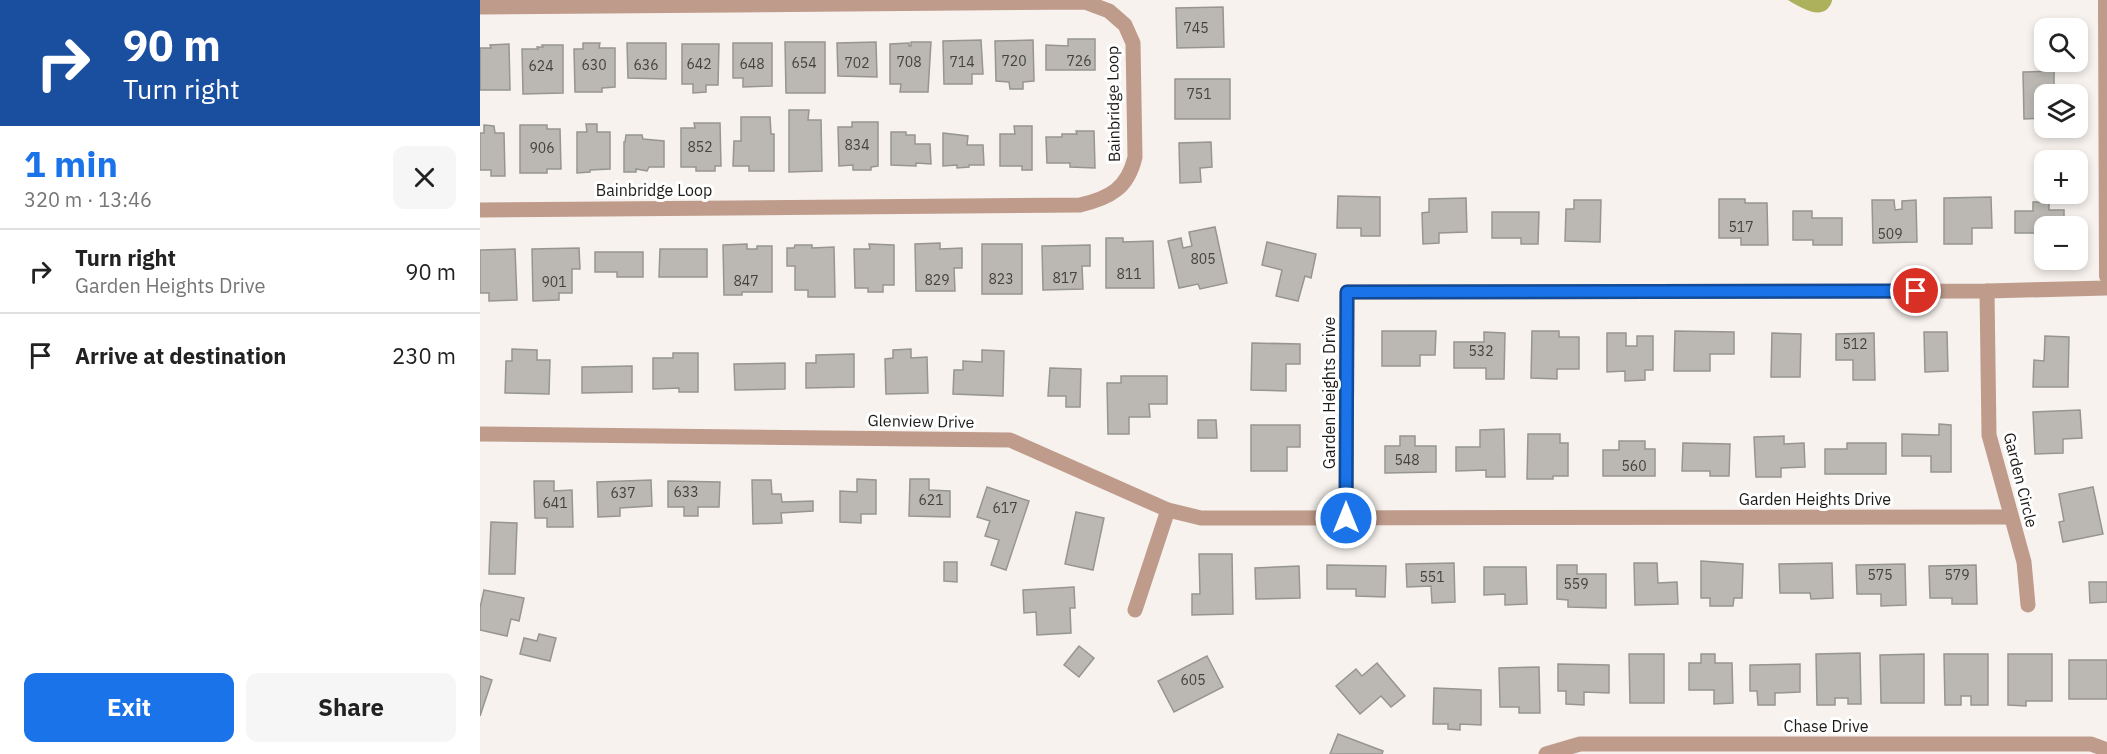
<!DOCTYPE html>
<html lang="en">
<head>
<meta charset="utf-8">
<style>
	:root { --surface:#fff; --page:#f6f6f6; --text:#222; --muted:#767676; --line:#e0e0e0; --accent:#1a73e8 }
	body { margin:0; font-family:"IBM Plex Sans",sans-serif; background:var(--page); color:var(--text); height:100vh; display:flex; flex-direction:column; font-size:22px; white-space:nowrap }
	* { box-sizing:border-box; margin:0 }
	p { font-size:20px; color:var(--muted) }
	.icon { flex:none; width:33px; height:33px; fill:none; stroke:currentColor; stroke-width:2; stroke-linecap:round; stroke-linejoin:round }
	.map { position:relative; flex:1; overflow:hidden }
	.panel { display:flex; flex-direction:column; background:var(--surface); width:480px }
	.panel>* { flex:none }
	.hud { background:#1a4fa0; color:#fff; overflow:hidden }
	.fabs { position:absolute; left:1554px; top:18px; display:grid; gap:12px }
	.fabs a { display:grid; place-items:center; width:54px; height:54px; border-radius:12px; background:var(--surface); box-shadow:0 3px 9px #0003; font-size:30px }
	.pin { position:absolute; display:grid; place-items:center; width:51px; height:51px; color:#fff; margin:-26px; border:3px solid #fff; border-radius:50%; box-shadow:0 2px 6px #0007 }
	.me { position:absolute; width:66px; margin:-33px; rotate:0deg; stroke-linejoin:round; filter:drop-shadow(0 0 4px #0008) }
	.turn { display:flex; align-items:center; gap:21px; height:126px; padding:0 24px; font-size:27px }
	.turn .icon { width:78px; height:78px; stroke-width:2.5 }
	.turn b { display:block; font-size:42px; line-height:51px }
	.round { display:grid; place-items:center; flex:none; width:63px; height:63px; border-radius:12px; background:var(--page) }
	.headline { display:flex; align-items:center; justify-content:space-between; height:102px; padding:0 24px }
	h1 { font-size:36px; font-weight:700; line-height:45px; color:var(--accent) }
	.primary-button { display:flex; gap:12px; margin-top:auto; padding:12px 24px }
	.primary-button a { flex:1; height:69px; border-radius:12px; background:var(--accent); color:#fff; font-size:24px; font-weight:700; line-height:69px; text-align:center }
	.primary-button a+a { background:var(--page); color:var(--text) }
	ul { padding:0; list-style:none }
	li { display:flex; align-items:center; gap:18px; height:84px; padding:0 24px; border-top:2px solid var(--line) }
	li div { flex:1 }
	li b { display:block; font-size:22px }
	li em { font-style:normal }
	main { display:flex; flex:1; min-height:0 }
	.map>svg:first-child { display:block }
	.water { fill:#adb15c }
	.building { fill:#bbb8b3; stroke:#979590; stroke-width:1.5 }
	.lines { fill:none; stroke-linecap:round; stroke-linejoin:round }
	.minor { stroke:#bf9b8b; stroke-width:15 }
	.tertiary { stroke:#bf9b8b; stroke-width:16 }
	.route-casing { stroke:#114b97; stroke-width:15 }
	.route { stroke:#1a73e8; stroke-width:10 }
	.labels { text-anchor:middle; stroke-width:6; stroke-linejoin:round; paint-order:stroke }
	.number-label { font-size:14px; fill:#444240 }
	.street-label { font-size:16px; fill:#1c1b19; stroke:#fff }
</style>
</head>
<body>
<main>
<section class="panel">
<div class="hud">
<div class="turn"><svg class="icon" aria-label="right" viewBox="0 0 24 24"><path d="M7 20v-9h11M14 6l5 5-5 5"/></svg><div><b>90 m</b>Turn right</div></div>
</div>
<div class="headline"><div><h1>1 min</h1><p>320 m · 13:46</p></div><a class="round"><svg class="icon" aria-label="close" viewBox="0 0 24 24"><path d="M6 6l12 12M18 6L6 18"/></svg></a></div>
<ul>
<li><svg class="icon" aria-label="right" viewBox="0 0 24 24"><path d="M7 20v-9h11M14 6l5 5-5 5"/></svg><div><b>Turn right</b><p>Garden Heights Drive</p></div><em>90 m</em></li>
<li><svg class="icon" aria-label="arrive" viewBox="0 0 24 24"><path d="M6 21V4h12l-3 4 3 4H6"/></svg><div><b>Arrive at destination</b></div><em>230 m</em></li>
</ul>
<div class="primary-button"><a>Exit</a><a>Share</a></div>
</section>
<div class="map">
<svg width="1627" height="754" viewBox="0 0 1627 754">
	<rect width="100%" height="100%" fill="#f7f2ee"/>
	<!-- water -->
	<path class="water" d="M1308,0h44v1c-7,22 -31,7 -44,-1z"/>
	<!-- building -->
	<g class="building">
		<polygon points="743,7 744,47 697,48 696,8"/>
		<polygon points="588,39 615,39 615,70 566,70 566,45 588,46"/>
		<polygon points="501,40 503,74 492,74 492,84 464,84 463,41"/>
		<polygon points="553,40 554,81 543,82 543,89 530,89 529,82 516,81 515,41"/>
		<polygon points="305,42 345,42 345,93 306,93"/>
		<polygon points="396,42 397,77 358,76 357,43"/>
		<polygon points="431,42 451,42 448,92 420,92 421,84 410,84 410,44 429,43 429,46 431,46"/>
		<polygon points="103,43 120,43 119,48 135,48 135,87 122,88 122,92 95,92 94,49 103,49"/>
		<polygon points="147,43 186,43 186,79 148,78"/>
		<polygon points="253,43 292,43 292,86 263,87 263,78 253,78"/>
		<polygon points="29,44 30,90 0,90 0,48 11,48 10,45"/>
		<polygon points="202,44 239,44 238,85 226,85 226,92 213,93 213,84 202,84"/>
		<polygon points="62,45 83,45 83,93 43,94 42,49 58,49 57,47 63,47"/>
		<polygon points="1574,71 1574,94 1564,94 1564,118 1544,119 1543,72"/>
		<rect x="695" y="79" width="55" height="40"/>
		<polygon points="309,110 329,110 328,120 341,120 342,171 309,172"/>
		<polygon points="261,117 290,117 291,134 294,134 294,171 269,171 269,166 253,166 254,141 261,141"/>
		<polygon points="372,122 398,122 398,166 391,167 391,170 373,170 373,165 359,166 358,127 372,127"/>
		<polygon points="214,123 240,123 241,166 235,166 235,171 216,171 216,167 201,167 201,128 215,128"/>
		<polygon points="106,124 117,124 117,132 130,132 130,169 110,170 110,172 97,173 97,132 107,132"/>
		<polygon points="4,125 14,126 15,133 24,133 25,176 11,176 11,170 0,170 0,133 4,133"/>
		<polygon points="40,125 67,125 67,129 80,129 81,169 67,169 67,173 40,173"/>
		<polygon points="534,126 552,126 552,170 542,170 542,166 520,166 520,134 535,134"/>
		<polygon points="596,131 614,131 615,168 590,167 590,163 567,163 566,137 582,137 582,134 597,134"/>
		<polygon points="411,132 426,132 426,135 435,135 435,144 450,144 451,164 436,163 436,166 411,165"/>
		<polygon points="463,133 488,136 487,145 503,145 504,165 489,165 489,167 477,168 477,165 463,166"/>
		<polygon points="146,135 162,135 163,139 184,141 184,167 169,167 167,171 156,169 156,172 144,172 144,142 145,142"/>
		<polygon points="731,142 732,167 720,168 721,182 700,183 699,143"/>
		<polygon points="858,196 900,197 900,236 881,236 881,228 857,228"/>
		<polygon points="1511,197 1512,228 1492,228 1492,244 1464,244 1464,198"/>
		<polygon points="986,198 987,232 959,233 959,243 943,244 942,213 949,212 949,199"/>
		<polygon points="1239,199 1265,199 1265,203 1287,203 1288,245 1261,245 1261,238 1239,238"/>
		<polygon points="1094,200 1121,200 1120,242 1085,241 1086,209 1094,209"/>
		<polygon points="1392,200 1414,200 1415,210 1422,209 1422,201 1436,200 1437,242 1393,243"/>
		<polygon points="1553,202 1569,202 1569,210 1584,210 1584,226 1564,226 1564,245 1563,245 1563,233 1535,233 1535,211 1553,211"/>
		<polygon points="1313,211 1332,211 1332,218 1362,218 1362,245 1333,245 1333,240 1313,240"/>
		<polygon points="1012,212 1059,212 1058,244 1041,244 1041,238 1012,238"/>
		<polygon points="735,227 747,283 720,289 718,284 699,288 688,241 701,238 703,248 712,246 709,232"/>
		<polygon points="626,238 643,238 643,242 673,241 674,288 626,288"/>
		<polygon points="787,242 836,254 831,278 825,276 818,301 796,296 802,270 782,265"/>
		<polygon points="460,243 460,249 482,248 482,268 474,268 475,291 436,291 435,244"/>
		<polygon points="267,244 267,249 277,249 277,246 292,246 292,292 262,292 262,295 244,295 243,245"/>
		<polygon points="389,244 414,245 414,285 403,285 403,292 388,292 388,288 375,288 374,249 390,249"/>
		<rect x="502" y="244" width="40" height="50"/>
		<polygon points="315,245 332,245 332,248 354,247 355,297 328,297 328,290 315,290 315,266 307,266 307,248 314,248"/>
		<polygon points="610,245 610,266 602,266 603,289 563,290 562,246"/>
		<polygon points="99,248 100,269 92,269 92,293 79,293 79,300 53,301 52,249"/>
		<polygon points="35,249 37,300 9,301 9,293 0,293 0,250"/>
		<polygon points="180,249 227,249 227,277 179,277"/>
		<polygon points="115,252 163,252 163,277 137,277 137,272 115,272"/>
		<polygon points="902,331 956,331 955,355 940,355 940,366 902,366"/>
		<polygon points="1052,331 1079,331 1079,337 1099,337 1099,369 1077,369 1077,379 1051,378"/>
		<polygon points="1195,331 1254,332 1254,354 1230,354 1230,371 1194,371"/>
		<polygon points="1004,332 1025,333 1024,379 1006,379 1006,368 974,368 974,342 1004,342"/>
		<polygon points="1444,332 1467,332 1468,371 1445,372"/>
		<polygon points="1127,333 1146,333 1146,346 1157,346 1157,336 1173,336 1173,370 1165,370 1165,380 1145,381 1145,371 1127,372"/>
		<polygon points="1292,333 1321,334 1320,377 1291,377"/>
		<polygon points="1394,333 1395,380 1373,380 1373,360 1356,360 1356,334"/>
		<polygon points="1565,336 1589,337 1588,387 1553,387 1554,360 1564,361"/>
		<polygon points="772,343 820,344 820,364 806,364 806,391 771,390"/>
		<polygon points="32,349 57,350 57,360 70,360 69,394 25,393 26,361 32,361"/>
		<polygon points="431,349 431,358 447,357 448,393 406,394 405,359 413,358 413,350"/>
		<polygon points="502,350 524,351 523,396 473,394 474,370 483,370 483,361 502,362"/>
		<polygon points="193,353 218,353 218,392 199,392 199,388 173,389 173,358 193,358"/>
		<polygon points="374,354 374,387 326,388 326,363 336,363 336,355"/>
		<polygon points="305,363 305,389 255,390 254,364"/>
		<polygon points="152,366 152,392 102,393 102,367"/>
		<polygon points="570,368 601,369 600,407 586,407 586,396 568,396"/>
		<polygon points="641,376 687,376 687,404 669,404 670,417 649,417 649,434 628,434 627,383 641,383"/>
		<polygon points="1600,410 1602,438 1583,439 1583,453 1555,454 1553,412"/>
		<polygon points="718,420 736,420 737,438 718,438"/>
		<polygon points="1459,424 1471,425 1471,472 1451,472 1451,456 1422,456 1422,434 1459,435"/>
		<polygon points="771,425 820,425 820,447 807,447 807,471 771,471"/>
		<polygon points="1024,429 1025,477 1006,477 1006,470 976,471 976,447 1000,447 1000,430"/>
		<polygon points="1048,434 1080,434 1080,443 1088,443 1088,476 1073,476 1073,479 1047,479"/>
		<polygon points="920,436 935,436 935,446 956,446 956,472 905,473 905,446 920,446"/>
		<polygon points="1304,436 1304,444 1324,443 1325,467 1301,468 1301,477 1276,477 1274,437"/>
		<polygon points="1139,441 1165,441 1165,449 1175,449 1175,476 1123,476 1123,450 1139,450"/>
		<polygon points="1203,443 1250,444 1249,476 1230,476 1230,471 1202,471"/>
		<polygon points="1367,443 1406,443 1406,474 1345,474 1345,449 1367,449"/>
		<polygon points="377,479 396,480 396,514 381,514 381,523 360,522 360,491 377,492"/>
		<polygon points="430,479 449,479 449,490 470,491 470,517 429,516"/>
		<polygon points="171,480 172,506 140,508 140,516 118,517 117,482"/>
		<polygon points="272,480 291,480 292,494 301,494 302,502 333,501 333,511 301,513 302,523 273,524"/>
		<polygon points="54,481 74,481 74,491 92,490 93,527 67,527 67,518 55,518"/>
		<polygon points="188,481 240,482 239,507 218,507 218,516 204,516 204,507 188,507"/>
		<polygon points="507,487 549,501 526,570 511,565 519,540 505,536 510,521 497,517"/>
		<polygon points="1613,487 1623,534 1583,542 1579,522 1584,521 1579,494"/>
		<polygon points="596,512 624,518 613,570 585,564"/>
		<polygon points="11,522 37,523 35,574 9,574"/>
		<polygon points="719,554 752,554 753,614 712,615 712,594 720,594"/>
		<polygon points="1221,561 1263,564 1262,598 1254,598 1253,606 1230,606 1230,598 1221,598"/>
		<polygon points="464,562 477,562 477,582 464,581"/>
		<polygon points="974,563 975,602 952,603 951,586 927,587 926,564"/>
		<polygon points="1154,563 1177,563 1178,583 1197,582 1198,604 1155,605"/>
		<polygon points="1352,563 1353,598 1331,599 1330,593 1300,593 1299,564"/>
		<polygon points="1425,564 1426,605 1401,606 1401,594 1377,594 1376,565"/>
		<polygon points="847,565 906,566 905,597 876,596 876,589 847,589"/>
		<polygon points="1077,565 1097,565 1097,574 1126,574 1126,608 1088,607 1088,600 1077,599"/>
		<polygon points="1496,565 1497,604 1472,604 1472,598 1450,598 1449,566"/>
		<polygon points="819,566 820,598 776,599 775,568"/>
		<polygon points="1004,567 1046,567 1047,604 1025,605 1025,594 1004,595"/>
		<polygon points="1609,582 1627,582 1627,602 1610,603"/>
		<polygon points="594,587 595,608 590,608 591,633 557,635 556,612 544,613 543,590"/>
		<polygon points="4,590 44,598 39,621 31,619 27,636 0,630 0,608"/>
		<polygon points="59,634 76,638 70,661 40,654 44,638 57,641"/>
		<polygon points="599,646 614,658 599,677 584,665"/>
		<polygon points="1380,653 1381,704 1368,704 1368,698 1355,698 1355,705 1337,705 1336,654"/>
		<polygon points="1149,654 1184,654 1184,703 1150,703"/>
		<polygon points="1221,654 1235,654 1235,663 1252,663 1253,703 1234,704 1234,690 1209,690 1209,663 1221,663"/>
		<polygon points="1444,654 1444,703 1401,703 1400,655"/>
		<polygon points="1464,654 1508,654 1508,705 1491,705 1491,696 1481,696 1481,705 1465,705"/>
		<polygon points="1528,654 1572,654 1572,701 1546,701 1546,706 1528,705"/>
		<polygon points="727,656 743,687 694,712 678,681"/>
		<rect x="1589" y="660" width="38" height="39"/>
		<polygon points="897,663 925,696 911,707 901,696 880,714 856,686 876,669 882,676"/>
		<polygon points="1078,664 1129,665 1129,693 1104,692 1104,705 1086,704 1086,691 1078,691"/>
		<polygon points="1320,664 1320,692 1295,693 1295,705 1278,705 1277,691 1270,691 1270,665"/>
		<polygon points="1059,667 1060,713 1039,713 1039,707 1020,707 1019,668"/>
		<polygon points="0,676 12,680 0,716"/>
		<polygon points="954,688 1001,690 1001,725 980,724 980,730 968,729 968,724 953,724"/>
		<polygon points="858,734 903,751 902,754 850,754"/>
	</g>
	<g class="lines">
		<!-- minor -->
		<g class="minor">
			<path d="M0,7l605,-5 24,9 16,14 8,18 2,114c-7,31 -25,41 -55,48l-600,5"/>
			<polyline points="1507,291 1509,435 1544,562 1548,605"/>
			<polyline points="0,434 530,440 688,510 721,518 1530,517"/>
			<polyline points="866,518 867,292 1507,291 1627,288"/>
			<polyline points="655,610 688,510"/>
			<polyline points="1066,754 1100,744 1611,744 1627,750"/>
		</g>
		<!-- tertiary -->
		<polyline class="tertiary" points="1626,0 1627,276"/>
	</g>
	<g class="lines">
		<!-- route casing -->
		<g class="route-casing">
			<polyline id="route" points="866,518 867,292 1436,291"/>
		</g>
		<!-- route -->
		<use href="#route" class="route"/>
	</g>
	<g class="labels">
		<!-- number labels -->
		<g class="number-label">
			<text x="716" y="33">745</text>
			<text x="534" y="66">720</text>
			<text x="599" y="66">726</text>
			<text x="429" y="67">708</text>
			<text x="482" y="67">714</text>
			<text x="324" y="68">654</text>
			<text x="377" y="68">702</text>
			<text x="219" y="69">642</text>
			<text x="272" y="69">648</text>
			<text x="114" y="70">630</text>
			<text x="166" y="70">636</text>
			<text x="61" y="71">624</text>
			<text x="719" y="99">751</text>
			<text x="377" y="150">834</text>
			<text x="220" y="152">852</text>
			<text x="62" y="153">906</text>
			<text x="1261" y="232">517</text>
			<text x="1410" y="239">509</text>
			<text x="723" y="264">805</text>
			<text x="649" y="279">811</text>
			<text x="585" y="283">817</text>
			<text x="521" y="284">823</text>
			<text x="457" y="285">829</text>
			<text x="266" y="286">847</text>
			<text x="74" y="287">901</text>
			<text x="1375" y="349">512</text>
			<text x="1001" y="356">532</text>
			<text x="927" y="465">548</text>
			<text x="1154" y="471">560</text>
			<text x="206" y="497">633</text>
			<text x="143" y="498">637</text>
			<text x="451" y="505">621</text>
			<text x="75" y="508">641</text>
			<text x="525" y="513">617</text>
			<text x="1400" y="580">575</text>
			<text x="1477" y="580">579</text>
			<text x="952" y="582">551</text>
			<text x="1096" y="589">559</text>
			<text x="713" y="685">605</text>
		</g>
		<!-- street labels -->
		<g class="street-label">
			<text transform="translate(633 104) rotate(-91)" y="6">Bainbridge Loop</text>
			<text x="174" y="196">Bainbridge Loop</text>
			<text transform="translate(849 393) rotate(-90)" y="6">Garden Heights Drive</text>
			<text transform="translate(441 421) rotate(1)" y="6">Glenview Drive</text>
			<text transform="translate(1541 480) rotate(76)" y="6">Garden Circle</text>
			<text x="1335" y="505">Garden Heights Drive</text>
			<text x="1346" y="732">Chase Drive</text>
		</g>
	</g>
</svg>
<div class="fabs">
<a><svg class="icon" aria-label="search" viewBox="0 0 24 24"><circle cx="10" cy="10" r="6"/><path d="M15 15l6 6"/></svg></a>
<a><svg class="icon" aria-label="layers" viewBox="0 0 24 24"><path d="M12 4l9 5-9 5-9-5zM3 14l9 5 9-5"/></svg></a>
<a>+</a>
<a>−</a>
</div>
<div class="pin" style="left:1436px;top:291px;background:#d93025"><svg class="icon" aria-label="arrive" viewBox="0 0 24 24"><path d="M6 21V4h12l-3 4 3 4H6"/></svg></div>
<svg class="me" style="left:866px;top:518px" viewBox="-20 -20 40 40"><circle r="17" fill="#1a73e8" stroke="#fff" stroke-width="3"/><path d="M0-11L8 9 0 5-8 9z" fill="#fff"/></svg>
</div>
</main>
</body>
</html>
